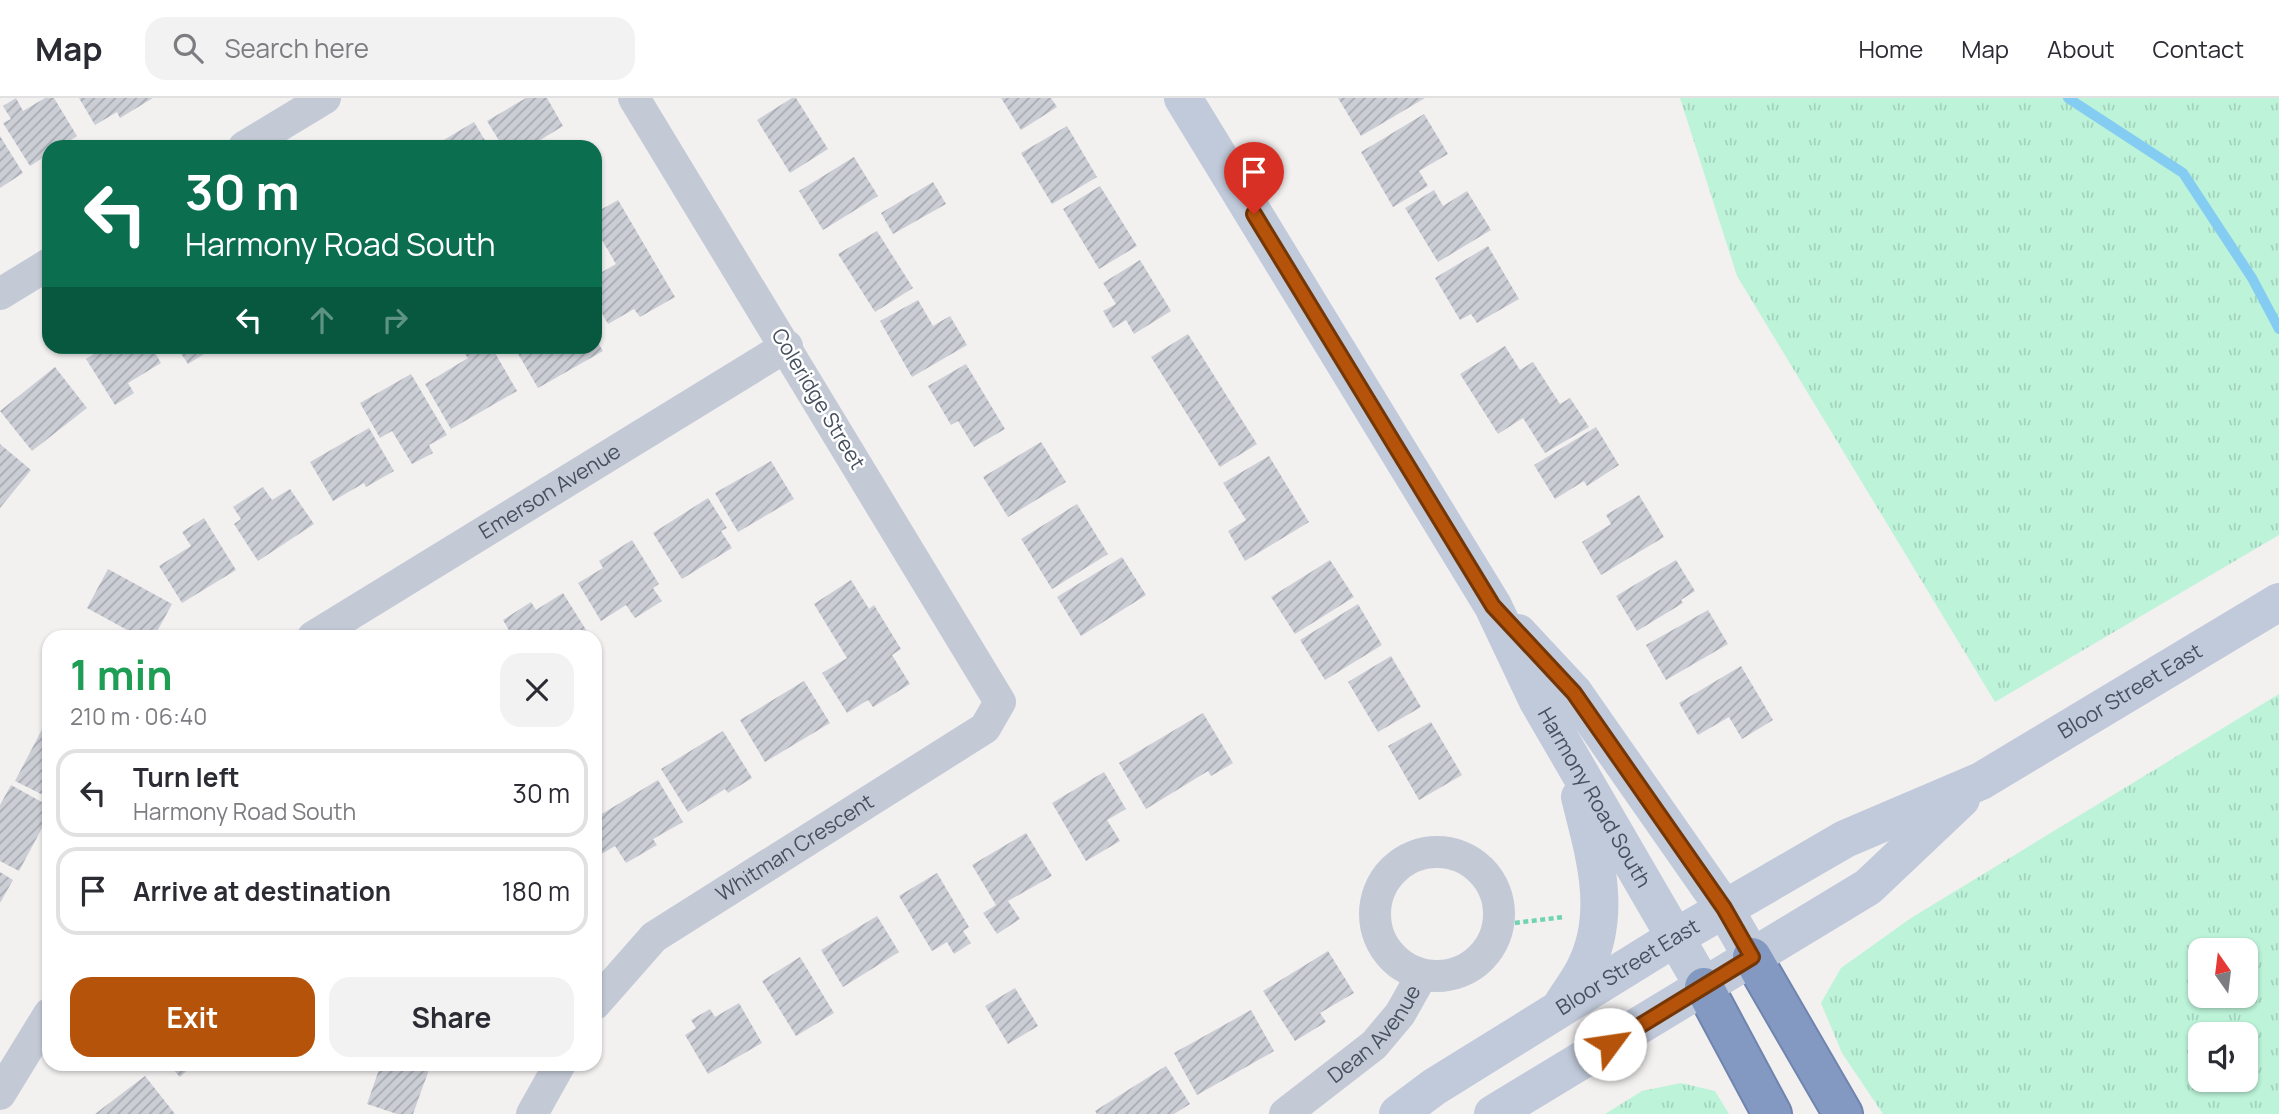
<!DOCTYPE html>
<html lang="en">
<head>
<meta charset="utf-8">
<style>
	:root { --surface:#fff; --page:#f2f2f3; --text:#2b2b33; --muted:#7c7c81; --line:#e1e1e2; --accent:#b45309 }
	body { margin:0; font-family:Manrope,sans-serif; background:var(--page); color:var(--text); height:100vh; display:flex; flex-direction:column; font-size:26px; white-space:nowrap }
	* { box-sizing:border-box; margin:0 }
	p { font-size:23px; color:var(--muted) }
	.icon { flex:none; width:38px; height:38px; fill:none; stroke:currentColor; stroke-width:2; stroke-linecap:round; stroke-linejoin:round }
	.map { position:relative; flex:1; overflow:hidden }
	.details { position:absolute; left:42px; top:532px; width:560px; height:441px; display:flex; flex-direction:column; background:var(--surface); border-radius:21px; box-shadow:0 2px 5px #0004 }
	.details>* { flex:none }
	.hud { position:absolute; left:42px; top:42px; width:560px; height:214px; border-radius:21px; box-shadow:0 2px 5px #0004; background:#0b6e4f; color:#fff; overflow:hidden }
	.needle { width:46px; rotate:346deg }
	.tools { position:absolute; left:2188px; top:840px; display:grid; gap:14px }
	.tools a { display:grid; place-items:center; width:70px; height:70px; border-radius:14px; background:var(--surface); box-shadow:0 2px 5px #0004; font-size:35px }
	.pin { position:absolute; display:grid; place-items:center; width:60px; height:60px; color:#fff; margin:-72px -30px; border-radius:50% 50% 50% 0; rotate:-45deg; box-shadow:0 0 7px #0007 }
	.pin .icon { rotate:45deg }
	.me { position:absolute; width:77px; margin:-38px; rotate:59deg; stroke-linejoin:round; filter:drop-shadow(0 0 5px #0008) }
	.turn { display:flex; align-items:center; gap:24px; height:147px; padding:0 28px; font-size:32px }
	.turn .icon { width:91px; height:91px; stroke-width:2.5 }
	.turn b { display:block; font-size:49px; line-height:60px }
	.lanes { display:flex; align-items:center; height:66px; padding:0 28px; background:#0003; justify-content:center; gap:35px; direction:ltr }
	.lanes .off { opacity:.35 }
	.round { display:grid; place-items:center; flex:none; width:74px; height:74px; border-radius:21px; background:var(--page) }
	.head { display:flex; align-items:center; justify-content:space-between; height:119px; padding:0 28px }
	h1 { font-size:42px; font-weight:700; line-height:52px; color:#1e9e55 }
	.action { display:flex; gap:14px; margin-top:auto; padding:14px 28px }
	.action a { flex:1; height:80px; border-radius:21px; background:var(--accent); color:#fff; font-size:28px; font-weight:700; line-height:80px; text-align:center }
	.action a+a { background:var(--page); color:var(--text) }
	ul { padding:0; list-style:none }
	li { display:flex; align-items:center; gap:21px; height:88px; margin:0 14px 10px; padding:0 14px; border:4px solid var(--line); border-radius:21px }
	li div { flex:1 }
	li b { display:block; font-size:26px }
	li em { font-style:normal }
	header { display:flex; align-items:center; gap:42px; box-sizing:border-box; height:98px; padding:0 35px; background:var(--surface); border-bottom:2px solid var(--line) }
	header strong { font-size:33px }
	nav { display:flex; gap:38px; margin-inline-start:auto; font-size:24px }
	.search { width:490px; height:63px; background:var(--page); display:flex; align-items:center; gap:18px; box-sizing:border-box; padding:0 24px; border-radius:21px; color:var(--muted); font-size:26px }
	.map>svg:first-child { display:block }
	.grass { fill:url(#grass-tufts); fill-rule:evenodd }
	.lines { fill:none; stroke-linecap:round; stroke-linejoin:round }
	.stream { stroke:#85ccf3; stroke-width:10 }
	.building { fill:url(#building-hatch) }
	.motorway-casing { stroke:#6f84ae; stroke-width:42 }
	.path { stroke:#71d4b1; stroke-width:4.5; stroke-dasharray:5 3.5; stroke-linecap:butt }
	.minor { stroke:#c3cad6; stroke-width:32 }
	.secondary { stroke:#c1cada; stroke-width:38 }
	.motorway { stroke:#8499c2; stroke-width:38 }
	.route-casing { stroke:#753606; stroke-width:18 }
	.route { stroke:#b45309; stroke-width:12 }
	.labels { text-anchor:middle; stroke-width:5; stroke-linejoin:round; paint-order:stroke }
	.street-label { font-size:21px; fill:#46505f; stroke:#fff }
</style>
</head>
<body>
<header>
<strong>Map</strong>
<div class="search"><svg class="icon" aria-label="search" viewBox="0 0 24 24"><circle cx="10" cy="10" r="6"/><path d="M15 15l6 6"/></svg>Search here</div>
<nav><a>Home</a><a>Map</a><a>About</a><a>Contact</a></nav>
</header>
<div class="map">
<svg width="2279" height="1016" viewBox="0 0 2279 1016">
	<defs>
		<pattern id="grass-tufts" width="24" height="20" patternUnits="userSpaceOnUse" patternTransform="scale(1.75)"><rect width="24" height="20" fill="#bcf3d9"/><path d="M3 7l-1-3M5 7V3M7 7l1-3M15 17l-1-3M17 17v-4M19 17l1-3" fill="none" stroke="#a3d2bd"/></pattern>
		<pattern id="building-hatch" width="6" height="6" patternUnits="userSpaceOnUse" patternTransform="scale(1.75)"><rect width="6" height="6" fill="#ccced6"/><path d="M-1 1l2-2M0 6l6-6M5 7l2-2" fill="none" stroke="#a7aab1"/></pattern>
	</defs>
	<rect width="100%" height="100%" fill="#f3f0f0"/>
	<!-- grass -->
	<g class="grass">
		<polygon points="1680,0 2279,0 2279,437 1995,604 1737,178"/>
		<path d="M2279,596v420h-396l-41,-61 -21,-50 20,-35 70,-50zM2200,852h45v46h-45zM2200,936h45v46h-45z"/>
		<polygon points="1681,985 1715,993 1729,1016 1605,1016 1642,993"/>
	</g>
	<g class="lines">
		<!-- stream -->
		<polyline class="stream" points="2068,0 2183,75 2252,180 2279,231"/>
	</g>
	<!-- building -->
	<g class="building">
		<polygon points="16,0 23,13 45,0 54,0 77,38 60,49 49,49 49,56 30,68 3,25 11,21 3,8"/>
		<polygon points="79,0 153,0 120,20 117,14 95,27"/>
		<polygon points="526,0 547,0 563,28 529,49 503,49 487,23"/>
		<polygon points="792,0 796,0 828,51 790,75 757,22"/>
		<polygon points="1001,0 1051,0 1057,9 1021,32"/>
		<polygon points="1338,0 1425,0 1361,38"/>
		<polygon points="1424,16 1448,56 1419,73 1428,88 1393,109 1361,54"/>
		<polygon points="474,24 489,49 432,49"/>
		<polygon points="1067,28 1097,79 1052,106 1021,55"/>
		<polygon points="0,38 23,75 0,90"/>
		<polygon points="854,59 878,98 823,132 799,93"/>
		<polygon points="933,84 946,106 893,136 881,115"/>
		<polygon points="1100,88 1137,148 1099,171 1063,111"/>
		<polygon points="1434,92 1443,108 1467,93 1491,132 1438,164 1405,110"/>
		<polygon points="618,102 675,199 640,219 634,211 608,226 595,203 595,178 616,166 595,130 595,115"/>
		<polygon points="877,133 913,190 875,214 838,156"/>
		<polygon points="1488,148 1519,201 1477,225 1471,216 1460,222 1435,180"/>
		<polygon points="1140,162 1171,213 1134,236 1126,222 1113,230 1103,213 1116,206 1103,185"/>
		<polygon points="918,202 933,228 950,218 967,247 912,279 880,223"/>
		<polygon points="1188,236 1257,346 1220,369 1151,259"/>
		<polygon points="595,240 603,253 538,290 517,254 526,248 595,248"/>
		<polygon points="107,248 151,248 161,265 128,285 134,295 115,307 86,261"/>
		<polygon points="176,248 217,248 188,266"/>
		<polygon points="477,248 491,248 517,293 451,331 425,286 468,260 465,256"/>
		<polygon points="1505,248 1520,272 1533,264 1560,306 1570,300 1589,329 1545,355 1523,320 1498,336 1460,276"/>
		<polygon points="966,266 1005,331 974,349 958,323 951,327 928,288"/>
		<polygon points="55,269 87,310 32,353 0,313"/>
		<polygon points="411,276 447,337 429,347 433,355 412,366 392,333 380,340 360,305"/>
		<polygon points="1596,329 1619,367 1587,388 1584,383 1555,401 1534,367"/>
		<polygon points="369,330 394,373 366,389 364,385 333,403 310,364"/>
		<polygon points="1041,344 1066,384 1008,419 983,379"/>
		<polygon points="0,346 31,372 0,410"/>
		<polygon points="1269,358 1309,424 1245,463 1228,433 1246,422 1223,385"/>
		<polygon points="771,363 794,401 738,434 715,395"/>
		<polygon points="263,389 272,402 290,391 314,426 258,463 234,426 241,421 233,409"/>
		<polygon points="1639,397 1664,439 1601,477 1582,444 1611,426 1606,417"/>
		<polygon points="708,400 727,430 721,433 732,450 682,481 653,435"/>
		<polygon points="1077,406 1108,456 1052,491 1021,441"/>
		<polygon points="204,420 236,472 182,505 159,468 191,448 182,434"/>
		<polygon points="632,442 659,486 653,490 662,503 635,520 626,507 601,523 578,485 603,470 599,463"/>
		<polygon points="1122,459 1146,497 1081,538 1057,499"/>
		<polygon points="1330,462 1354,499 1295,536 1271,499"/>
		<polygon points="1676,462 1695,493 1681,502 1683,505 1637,533 1616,498"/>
		<polygon points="108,471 172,506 154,539 140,539 87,510"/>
		<polygon points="851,482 869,511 874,507 901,551 892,557 910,586 873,609 868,602 847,615 822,575 847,560 814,506"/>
		<polygon points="563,495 588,535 582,539 513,539 503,522 531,504 536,512"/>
		<polygon points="1358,506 1382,547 1325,582 1300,542"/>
		<polygon points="1708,512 1728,546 1666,582 1646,547"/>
		<polygon points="1391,558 1421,609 1378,634 1348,584"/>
		<polygon points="1741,568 1773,622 1742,641 1729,619 1698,637 1679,605"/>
		<polygon points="804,583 830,625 765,664 740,622"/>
		<polygon points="1203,615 1233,665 1211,678 1208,673 1146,711 1119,665"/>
		<polygon points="49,618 49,700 15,683"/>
		<polygon points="1431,624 1462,677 1419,702 1388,648"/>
		<polygon points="723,633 752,680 728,695 725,691 688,714 661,671"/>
		<polygon points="1104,674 1126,711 1107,722 1120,743 1086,763 1052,705"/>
		<polygon points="658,682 683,724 653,741 657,747 626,765 615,748 600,757 595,748 595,720"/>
		<polygon points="11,687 49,708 49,717 19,773 0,763 0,707"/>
		<polygon points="1026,735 1052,778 1008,803 1020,821 997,836 983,815 996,807 972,767"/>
		<polygon points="0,774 13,782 0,805"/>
		<polygon points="937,775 969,829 963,833 971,845 954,856 947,844 932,853 899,798"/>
		<polygon points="877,818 899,854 843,889 821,852"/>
		<polygon points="1328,853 1354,895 1320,915 1326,924 1295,943 1263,893"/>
		<polygon points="800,859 834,915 796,938 762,883"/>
		<polygon points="1015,890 1038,928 1008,946 985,908"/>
		<polygon points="739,905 762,945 708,976 685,937 696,930 691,922 710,911 715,919"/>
		<polygon points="1251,912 1274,953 1197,997 1174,955"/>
		<polygon points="168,966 194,966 180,979"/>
		<polygon points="381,966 431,966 413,1016 397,1016 367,1006"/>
		<polygon points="1166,968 1190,1006 1174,1016 1097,1016 1095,1013"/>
		<polygon points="145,978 175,1016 95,1016"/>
	</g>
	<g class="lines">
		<!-- motorway casing -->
		<g class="motorway-casing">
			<g id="motorway">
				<polyline points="1752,859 1843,1016"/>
				<polyline points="1704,889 1772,1016"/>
			</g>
		</g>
		<!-- path -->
		<polyline class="path" points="1498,827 1564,819"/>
		<!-- minor -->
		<g class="minor">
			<polyline points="244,49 325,0"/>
			<polyline points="0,196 49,166"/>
			<path id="s1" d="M313,539l474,-291"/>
			<circle cx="1437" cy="816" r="62"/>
			<path id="s2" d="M595,906l59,-67 331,-209 15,-26 -366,-604"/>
			<polyline points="0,996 49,916"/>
			<polyline points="532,1016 560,966"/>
			<path id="s3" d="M1285,1016l89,-69 26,-31 22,-39"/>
		</g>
		<!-- secondary -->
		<g class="secondary">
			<path id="s4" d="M1183,0l310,508 45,95 166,286"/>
			<polyline points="1518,535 1574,595 1724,810 1752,859"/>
			<path d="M1562,907c7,-12 17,-24 23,-37 28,-55 9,-115 -5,-171"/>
			<path id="s5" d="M1398,1016l36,-27 242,-150 169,-98 136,-58 298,-179"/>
			<polyline points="1493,1016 1868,789 1961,701"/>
		</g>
		<!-- motorway -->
		<use href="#motorway" class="motorway"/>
	</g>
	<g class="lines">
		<!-- route casing -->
		<g class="route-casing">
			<polyline id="route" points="1254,116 1493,508 1574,595 1724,810 1752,859 1610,946"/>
		</g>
		<!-- route -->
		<use href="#route" class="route"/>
	</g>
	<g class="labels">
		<!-- street labels -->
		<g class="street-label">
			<text transform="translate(818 301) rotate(59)" y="7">Coleridge Street</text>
			<text dy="7" stroke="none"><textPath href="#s1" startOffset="278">Emerson Avenue</textPath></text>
			<text dy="7" stroke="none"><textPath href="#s5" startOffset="847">Bloor Street East</textPath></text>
			<text dy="7" stroke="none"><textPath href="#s4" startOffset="812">Harmony Road South</textPath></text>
			<text dy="7" stroke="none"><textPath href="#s2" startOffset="256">Whitman Crescent</textPath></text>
			<text dy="7" stroke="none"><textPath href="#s5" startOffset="273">Bloor Street East</textPath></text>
			<text dy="7" stroke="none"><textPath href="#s3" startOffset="121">Dean Avenue</textPath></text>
		</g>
	</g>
</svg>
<div class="tools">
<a><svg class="needle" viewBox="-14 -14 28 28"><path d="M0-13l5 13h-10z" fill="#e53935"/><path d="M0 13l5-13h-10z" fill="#7c7c81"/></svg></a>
<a><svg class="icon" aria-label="sound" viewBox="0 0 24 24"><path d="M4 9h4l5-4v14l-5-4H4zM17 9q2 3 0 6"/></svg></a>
</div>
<div class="pin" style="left:1254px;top:116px;background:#d93025"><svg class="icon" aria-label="arrive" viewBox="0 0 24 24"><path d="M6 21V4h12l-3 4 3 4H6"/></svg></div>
<svg class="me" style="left:1610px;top:946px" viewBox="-20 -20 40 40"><circle r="19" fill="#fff"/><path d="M0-13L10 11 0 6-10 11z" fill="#b45309"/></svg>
<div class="hud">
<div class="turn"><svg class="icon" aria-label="left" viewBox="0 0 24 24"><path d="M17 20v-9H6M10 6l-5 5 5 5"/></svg><div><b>30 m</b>Harmony Road South</div></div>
<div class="lanes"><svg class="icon" aria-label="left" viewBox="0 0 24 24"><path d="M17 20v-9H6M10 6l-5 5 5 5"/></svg><svg class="icon off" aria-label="ahead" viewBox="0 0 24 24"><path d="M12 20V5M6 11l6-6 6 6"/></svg><svg class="icon off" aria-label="right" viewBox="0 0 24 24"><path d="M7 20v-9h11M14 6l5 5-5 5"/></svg></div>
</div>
<section class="details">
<div class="head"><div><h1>1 min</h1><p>210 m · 06:40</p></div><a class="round"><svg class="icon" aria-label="close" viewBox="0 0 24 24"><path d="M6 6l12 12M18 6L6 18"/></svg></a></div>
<ul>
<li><svg class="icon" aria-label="left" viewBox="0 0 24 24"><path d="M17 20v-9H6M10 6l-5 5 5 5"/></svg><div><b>Turn left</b><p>Harmony Road South</p></div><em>30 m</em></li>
<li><svg class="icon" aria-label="arrive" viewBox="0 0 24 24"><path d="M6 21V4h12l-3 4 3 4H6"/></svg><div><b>Arrive at destination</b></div><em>180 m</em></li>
</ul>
<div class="action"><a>Exit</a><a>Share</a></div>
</section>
</div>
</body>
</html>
